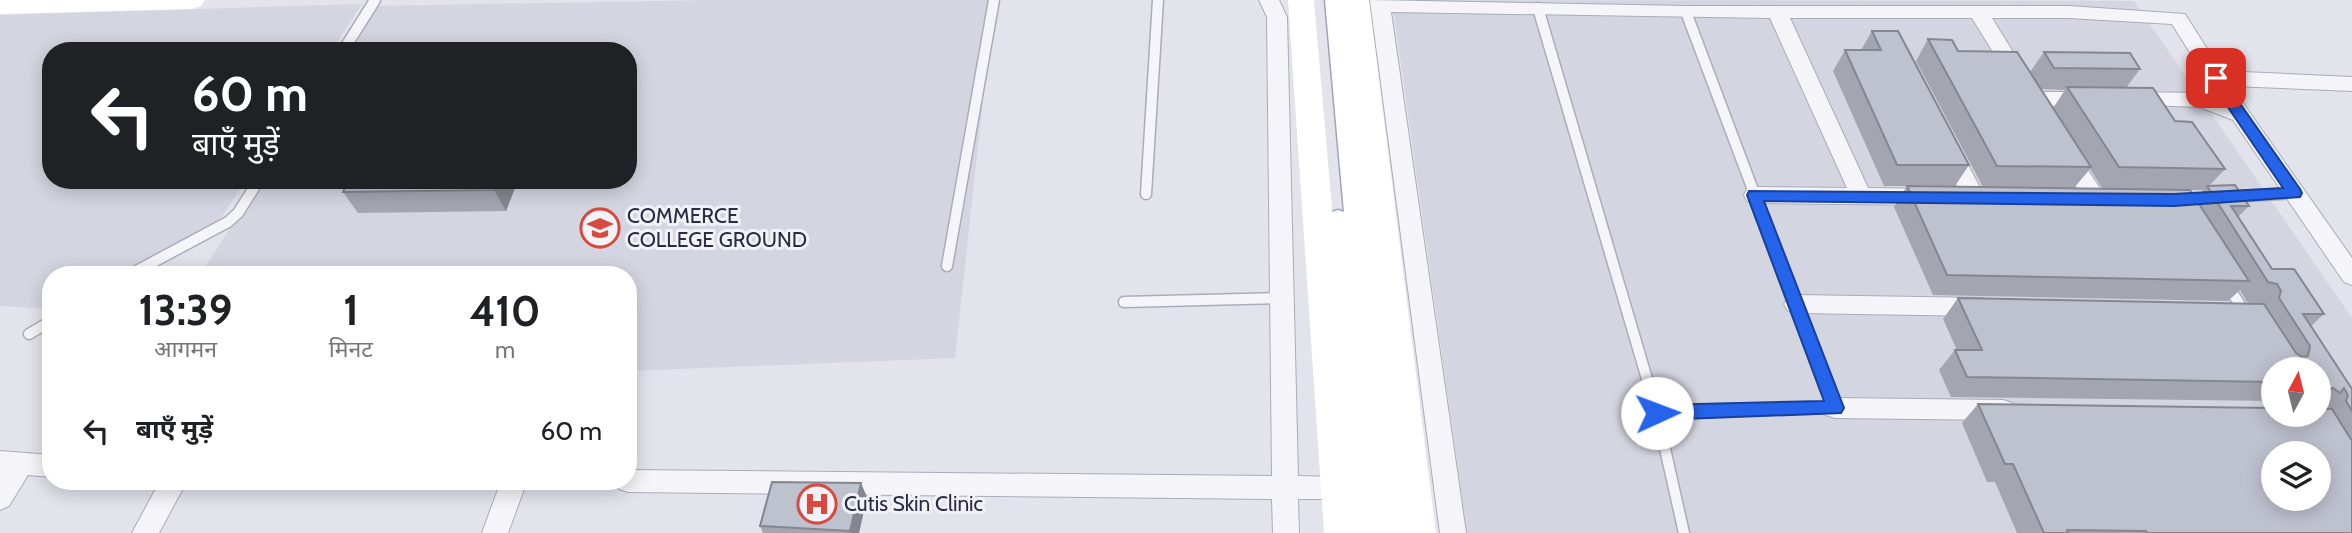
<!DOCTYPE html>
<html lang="hi">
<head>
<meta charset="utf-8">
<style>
	:root { --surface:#fff; --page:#f2f2f2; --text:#202124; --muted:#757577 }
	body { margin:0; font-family:Cabin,"Noto Sans Devanagari",sans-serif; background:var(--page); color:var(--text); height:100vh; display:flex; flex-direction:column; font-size:26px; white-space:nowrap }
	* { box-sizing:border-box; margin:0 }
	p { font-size:23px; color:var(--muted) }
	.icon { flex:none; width:38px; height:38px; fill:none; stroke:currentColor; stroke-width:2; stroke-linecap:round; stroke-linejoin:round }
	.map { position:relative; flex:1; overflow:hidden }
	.panel { position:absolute; left:42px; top:266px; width:595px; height:224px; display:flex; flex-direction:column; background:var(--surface); border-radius:28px; box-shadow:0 4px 18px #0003 }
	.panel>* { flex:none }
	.guide { position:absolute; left:42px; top:42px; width:595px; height:147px; border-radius:28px; box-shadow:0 4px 18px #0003; background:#202124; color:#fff; overflow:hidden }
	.needle { width:46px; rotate:7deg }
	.controls { position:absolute; left:2261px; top:357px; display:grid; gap:14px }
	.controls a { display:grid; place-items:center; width:70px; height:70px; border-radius:50%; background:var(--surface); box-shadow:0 4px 18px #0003; font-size:35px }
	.pin { position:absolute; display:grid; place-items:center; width:60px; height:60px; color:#fff; margin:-30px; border-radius:14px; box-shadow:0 4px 10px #0006 }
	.me { position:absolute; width:77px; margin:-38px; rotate:88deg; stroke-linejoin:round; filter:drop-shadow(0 0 5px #0008) }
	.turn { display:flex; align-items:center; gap:24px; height:147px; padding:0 35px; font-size:32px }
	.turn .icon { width:91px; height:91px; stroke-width:2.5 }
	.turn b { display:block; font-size:49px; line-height:60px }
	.eta { display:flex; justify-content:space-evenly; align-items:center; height:119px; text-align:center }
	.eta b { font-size:42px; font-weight:700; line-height:49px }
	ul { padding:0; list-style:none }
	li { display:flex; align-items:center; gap:21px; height:91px; padding:0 35px }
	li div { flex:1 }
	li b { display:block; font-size:26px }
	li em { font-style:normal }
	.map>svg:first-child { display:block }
	.built { fill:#d3d5e0; fill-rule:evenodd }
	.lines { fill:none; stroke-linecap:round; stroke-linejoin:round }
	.lane-casing { stroke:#aaacb9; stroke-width:13 }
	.street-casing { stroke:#aaacb9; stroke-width:2 }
	.primary-casing { stroke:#a0a4b8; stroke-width:3 }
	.lane { stroke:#f5f5f9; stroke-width:10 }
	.street { fill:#f5f5f9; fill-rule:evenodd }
	.secondary { fill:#fff; fill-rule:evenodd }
	.primary { fill:#fff; fill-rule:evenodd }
	.wall { fill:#a3a6b1; fill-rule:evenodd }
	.shaded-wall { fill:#858790 }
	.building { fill:#bec1ce; stroke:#858790; stroke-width:2; fill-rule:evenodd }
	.route { fill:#2563eb; stroke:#184099; stroke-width:2 }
	.labels { text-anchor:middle; stroke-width:6; stroke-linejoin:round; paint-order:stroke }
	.poi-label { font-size:21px; fill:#282c44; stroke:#f2f3f8; text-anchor:start }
</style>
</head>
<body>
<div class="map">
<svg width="2352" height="533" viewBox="0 0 2352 533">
	<rect width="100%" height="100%" fill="#e2e3eb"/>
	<!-- built -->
	<g class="built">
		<polygon points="715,0 994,0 955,358 628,371 628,275 200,275 261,180 628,180 628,51 344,51 373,6"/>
		<path d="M1392,0l742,1 218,317v215h-885zM2273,369h46v46h-46zM2273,453h46v46h-46z"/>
		<polygon points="362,4 331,51 51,51 51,180 246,180 215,227 120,275 51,275 51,309 0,306 0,15"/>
	</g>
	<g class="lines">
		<!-- lane casing -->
		<g class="lane-casing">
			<g id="lane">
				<polyline points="1538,8 1657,413 1684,533"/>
				<polyline points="343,51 375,0"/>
				<polyline points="1146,194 1158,0"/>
				<polyline points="2229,197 2295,193"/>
				<polyline points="947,266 994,0"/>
				<polyline points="129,275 228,222 238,213 259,180"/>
				<polyline points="2228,286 2247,316"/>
				<polyline points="1124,302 1280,298"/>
				<polyline points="29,334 51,321"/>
				<polyline points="1657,413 1835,408 1686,12"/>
			</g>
		</g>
		<!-- street casing -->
		<g class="street-casing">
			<g id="street">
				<polygon points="1259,0 1279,0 1287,17 1298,476 1338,477 1347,480 1351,488 1347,496 1338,499 1298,499 1299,533 1273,533 1272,499 628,492 619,489 615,481 628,481 628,470 1272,476 1267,17"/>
				<polygon points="1370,0 1686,6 2069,6 2185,14 2221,71 2352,77 2352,91 2231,86 2352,258 2352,285 2344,282 2233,120 2200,107 2123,104 2120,99 2123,94 2130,92 2202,93 2219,99 2172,24 2069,18 1992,18 2029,78 2026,83 2012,83 1972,18 1790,18 1868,188 1930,189 1938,191 1941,197 1938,203 1930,205 1755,203 1747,201 1744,195 1747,189 1755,187 1847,188 1770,18 1391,12 1466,533 1440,533"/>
				<polygon points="2032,92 2089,92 2096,94 2099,99 2096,104 2089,106 2032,106 2025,104 2022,99 2025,94"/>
				<polygon points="1948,140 1955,143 1959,148 1985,197 1982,203 1974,205 1966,203 1963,197 1937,148 1941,143"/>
				<polygon points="2065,143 2072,146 2103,193 2106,199 2103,205 2095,207 2087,205 2058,156 2054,151 2058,146"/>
				<polygon points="1796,295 1982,298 1990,300 1994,307 1990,314 1982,316 1796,313 1788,311 1784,304 1788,297"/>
				<polygon points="1835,398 2003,400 2012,403 2015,410 2012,417 2003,420 1835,418 1826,415 1823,408 1826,401"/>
				<polygon points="0,451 51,455 51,477 28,475 9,506 0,510"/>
				<polygon points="160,481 187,481 159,533 132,533"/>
				<polygon points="501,481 527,481 508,533 482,533"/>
			</g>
		</g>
		<!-- primary casing -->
		<g class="primary-casing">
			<polygon id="primary" points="1325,0 1355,0 1379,224 1421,533 1351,533 1321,223 1326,214 1338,210 1344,212"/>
		</g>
		<!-- lane -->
		<use href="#lane" class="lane"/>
		<!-- street -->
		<use href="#street" class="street"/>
		<!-- secondary -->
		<g class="secondary">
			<polygon points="0,0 205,0 201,6 192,9 0,14"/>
			<polygon points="1288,0 1314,0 1360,533 1324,533"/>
			<polygon points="1343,0 1369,0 1436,533 1400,533"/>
		</g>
		<!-- primary -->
		<use href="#primary" class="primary"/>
	</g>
	<!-- wall -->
	<g class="wall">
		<polygon points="1872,31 1969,165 1955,186 1884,186 1833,71 1845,50 1861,50"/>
		<path d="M1928,39l30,12 72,21 14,-20 96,17 -14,19 49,33 50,48 -16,17 40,20 -11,11 34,52 52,45 -13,12 41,63v144h-335l-22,-51h-8l-25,-59 16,-19 341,11v-46h-46v33v-1l-322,-4 -12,-27 16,-20h2l-14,-31 15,-21 296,6 -7,-2 -7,-12 -12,11 -295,-6 -39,-88 13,-21 76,1 -67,-126zM2041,89l24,1 -12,18zM2090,169l12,19h-28zM2190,190h13l-7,8z"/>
		<polygon points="349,180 518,180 506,211 358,213 343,192"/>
		<polygon points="867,497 859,533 763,533 760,526"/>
	</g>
	<!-- shaded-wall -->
	<g class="shaded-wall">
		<polygon points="498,180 518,180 506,211 494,190"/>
		<polygon points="861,483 867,497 859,533 851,533 850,531"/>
	</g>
	<!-- building -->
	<g class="building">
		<polygon points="1872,31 1898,31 1969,165 1897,165 1845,50 1881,50"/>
		<polygon points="1928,39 1952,40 1958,51 2017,52 2091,167 1997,166"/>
		<polygon points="2044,52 2130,53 2140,69 2054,68"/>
		<polygon points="2067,87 2153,88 2175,121 2192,122 2225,169 2119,167"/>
		<polygon points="349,180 498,180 494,190 343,192"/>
		<polygon points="2235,185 2249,206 2231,206 2272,269 2294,269 2324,314 2303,314 2352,389 2352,411 2346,401 2348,395 2344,388 2340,393 2333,388 2325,393 2319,393 2319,369 2273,369 2273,382 1967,377 1955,350 1982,350 1958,298 2264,304 2296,353 2302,357 2308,356 2310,346 2279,298 2281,291 2277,284 2268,282 2207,186"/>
		<polygon points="1907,186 2190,190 2249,281 1947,275"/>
		<path d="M1978,404l295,4v7h46v-6h13l20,32v92h-205l-1,-2 -79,-1 1,3h-24l-31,-69h-8zM2273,453h46v46h-46z"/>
		<polygon points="772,482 861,483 850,531 760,526"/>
	</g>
	<!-- route -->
	<polygon class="route" points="2216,74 2220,75 2300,189 2302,193 2300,197 2174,206 1764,201 1844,408 1841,413 1657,420 1651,418 1648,413 1651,408 1657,405 1824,401 1747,195 1749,191 2174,194 2283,188 2208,78"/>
	<!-- icons -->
	<defs>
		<g id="university-ring" transform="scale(2.0125)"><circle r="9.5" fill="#f2f3f8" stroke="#d84a3f" stroke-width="1.5"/><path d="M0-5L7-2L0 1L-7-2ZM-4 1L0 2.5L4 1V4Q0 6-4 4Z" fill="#d84a3f"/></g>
		<g id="hospital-ring" transform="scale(2.0125)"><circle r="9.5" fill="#f2f3f8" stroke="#d84a3f" stroke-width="1.5"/><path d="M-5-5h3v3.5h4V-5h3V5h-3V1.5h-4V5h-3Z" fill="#d84a3f"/></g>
	</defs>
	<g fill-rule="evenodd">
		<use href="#university-ring" x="600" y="228"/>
		<use href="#hospital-ring" x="817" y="504"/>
	</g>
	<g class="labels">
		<!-- poi labels -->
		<g class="poi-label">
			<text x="627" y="223">COMMERCE<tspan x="627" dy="24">COLLEGE GROUND</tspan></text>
			<text x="844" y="511">Cutis Skin Clinic</text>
		</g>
	</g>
</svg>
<div class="controls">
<a><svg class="needle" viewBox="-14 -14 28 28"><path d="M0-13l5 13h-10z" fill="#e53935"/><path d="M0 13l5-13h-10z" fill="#757577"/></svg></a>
<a><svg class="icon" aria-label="layers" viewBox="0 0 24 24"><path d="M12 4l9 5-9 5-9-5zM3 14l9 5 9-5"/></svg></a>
</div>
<div class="pin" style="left:2216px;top:78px;background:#d93025"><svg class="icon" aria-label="arrive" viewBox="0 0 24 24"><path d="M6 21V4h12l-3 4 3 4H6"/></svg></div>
<svg class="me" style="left:1657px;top:413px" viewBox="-20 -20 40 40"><circle r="19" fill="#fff"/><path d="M0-13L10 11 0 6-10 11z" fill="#2563eb"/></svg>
<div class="guide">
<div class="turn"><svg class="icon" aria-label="left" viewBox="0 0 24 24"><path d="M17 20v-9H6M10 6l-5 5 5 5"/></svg><div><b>60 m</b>बाएँ मुड़ें</div></div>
</div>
<section class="panel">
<div class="eta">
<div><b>13:39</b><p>आगमन</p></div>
<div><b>1</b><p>मिनट</p></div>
<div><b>410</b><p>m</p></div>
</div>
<ul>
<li><svg class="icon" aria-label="left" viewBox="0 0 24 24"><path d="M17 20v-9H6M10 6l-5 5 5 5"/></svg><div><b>बाएँ मुड़ें</b></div><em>60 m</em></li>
</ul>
</section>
</div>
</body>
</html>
